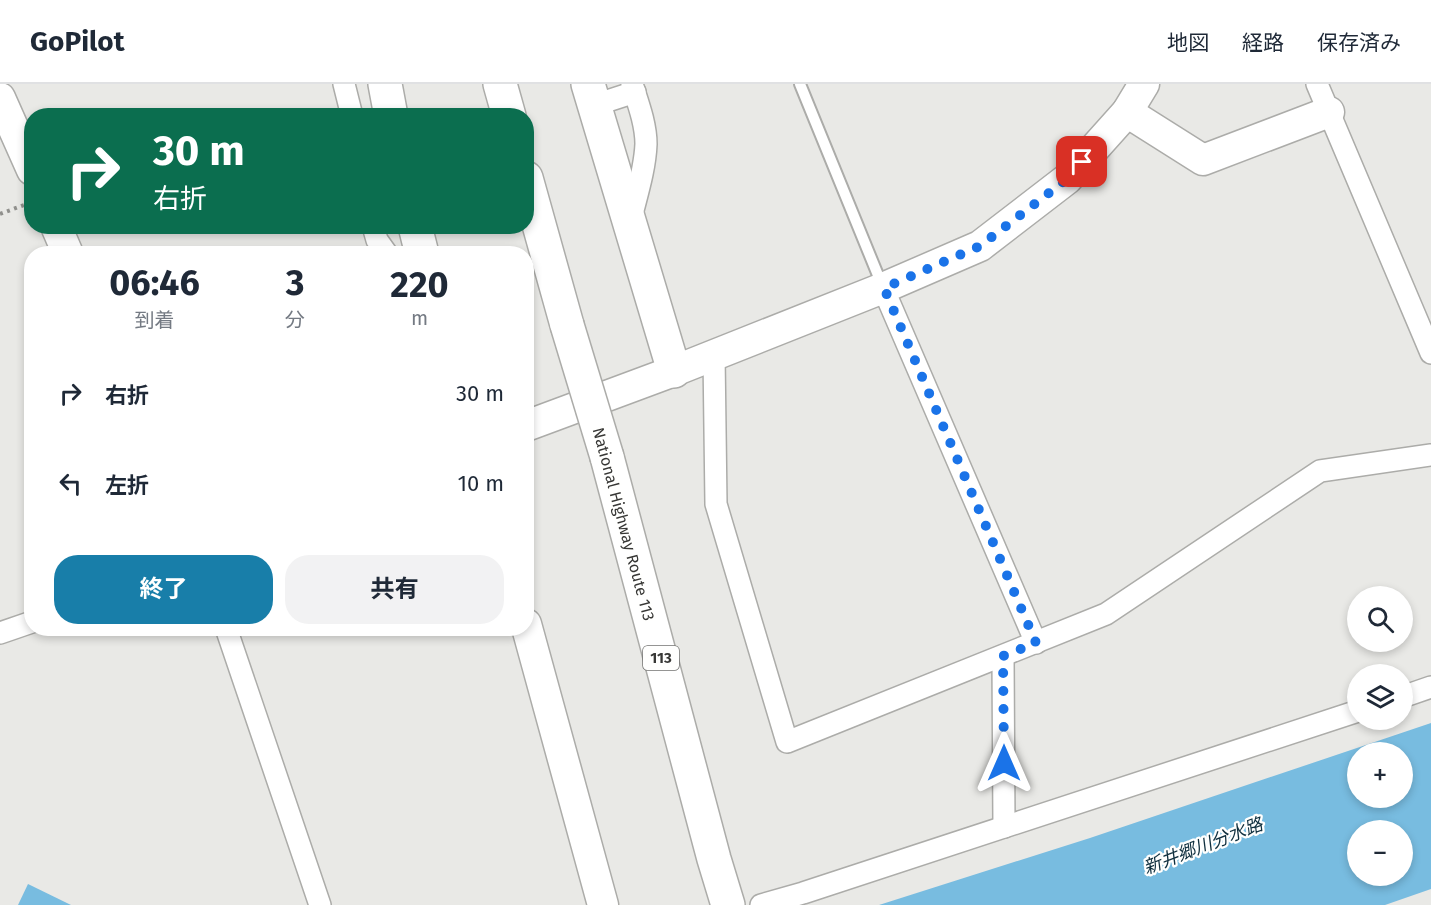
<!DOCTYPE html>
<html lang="ja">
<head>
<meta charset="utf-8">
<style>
	:root { --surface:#fff; --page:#f2f2f3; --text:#1f2937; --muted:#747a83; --line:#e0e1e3; --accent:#187ea9 }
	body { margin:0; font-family:"Fira Sans","Noto Sans JP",sans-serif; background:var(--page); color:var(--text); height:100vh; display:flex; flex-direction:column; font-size:22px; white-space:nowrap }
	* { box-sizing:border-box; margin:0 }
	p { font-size:20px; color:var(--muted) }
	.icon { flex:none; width:33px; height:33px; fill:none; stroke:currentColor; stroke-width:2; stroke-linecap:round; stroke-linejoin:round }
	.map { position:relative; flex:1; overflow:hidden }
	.side { position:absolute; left:24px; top:162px; width:510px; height:390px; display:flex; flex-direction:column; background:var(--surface); border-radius:24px; box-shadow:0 3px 9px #0003 }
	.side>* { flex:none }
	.banner { position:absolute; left:24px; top:24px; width:510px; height:126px; border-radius:24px; box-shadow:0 3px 9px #0003; background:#0b6e4f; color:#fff; overflow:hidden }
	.buttons { position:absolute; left:1347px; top:502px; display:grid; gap:12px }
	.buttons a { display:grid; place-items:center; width:66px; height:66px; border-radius:50%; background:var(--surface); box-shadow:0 3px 9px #0003; font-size:30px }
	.pin { position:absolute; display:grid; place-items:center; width:51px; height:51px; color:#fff; margin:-26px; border-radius:12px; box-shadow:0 3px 9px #0006 }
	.me { position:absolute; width:66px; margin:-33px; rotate:0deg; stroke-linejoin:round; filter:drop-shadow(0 0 4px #0008) }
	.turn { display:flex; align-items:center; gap:21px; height:126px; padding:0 30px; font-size:27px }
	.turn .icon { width:78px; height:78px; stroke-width:2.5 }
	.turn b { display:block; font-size:42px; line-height:51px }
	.eta { display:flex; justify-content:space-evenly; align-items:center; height:102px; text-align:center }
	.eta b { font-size:36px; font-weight:700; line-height:42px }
	.primary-button { display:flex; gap:12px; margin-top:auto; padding:12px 30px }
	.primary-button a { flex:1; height:69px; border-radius:24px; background:var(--accent); color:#fff; font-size:24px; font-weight:700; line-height:69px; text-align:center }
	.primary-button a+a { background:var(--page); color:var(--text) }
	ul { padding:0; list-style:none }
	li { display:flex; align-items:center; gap:18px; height:90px; padding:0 30px }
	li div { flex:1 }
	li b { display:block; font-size:22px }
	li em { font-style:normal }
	header { display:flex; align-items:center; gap:36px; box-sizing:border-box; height:84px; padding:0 30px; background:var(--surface); border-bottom:2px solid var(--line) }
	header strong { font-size:28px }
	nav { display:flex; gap:33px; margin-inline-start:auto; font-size:21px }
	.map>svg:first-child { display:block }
	.water { fill:#78bce0; fill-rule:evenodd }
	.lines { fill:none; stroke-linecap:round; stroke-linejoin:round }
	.lane-casing { stroke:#acaca9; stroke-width:14 }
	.street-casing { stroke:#acaca9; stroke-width:24 }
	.secondary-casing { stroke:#acaca9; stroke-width:33 }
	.highway-casing { stroke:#acaca9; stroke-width:36 }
	.path { stroke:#90908d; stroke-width:4; stroke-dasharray:3 4.5; stroke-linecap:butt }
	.lane { stroke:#fff; stroke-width:10 }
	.street { stroke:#fff; stroke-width:21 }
	.secondary { stroke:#fff; stroke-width:30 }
	.highway { stroke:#fff; stroke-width:33 }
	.highway-bridge-casing { stroke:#acaca9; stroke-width:36; stroke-linecap:butt }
	.highway-bridge { stroke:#fff; stroke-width:33 }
	.route { stroke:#1a73e8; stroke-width:10; stroke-dasharray:0 18 }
	.labels { text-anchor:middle; stroke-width:4.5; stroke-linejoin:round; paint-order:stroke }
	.shield { fill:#fffffe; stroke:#737371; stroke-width:1.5 }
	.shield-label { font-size:15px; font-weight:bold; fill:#373735 }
	.street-label { font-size:16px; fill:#373735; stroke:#fffffe }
	.water-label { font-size:18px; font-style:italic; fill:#0f2f3e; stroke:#fffffe }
</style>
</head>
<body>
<header>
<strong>GoPilot</strong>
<nav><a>地図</a><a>経路</a><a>保存済み</a></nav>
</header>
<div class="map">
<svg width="1431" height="821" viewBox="0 0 1431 821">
	<rect width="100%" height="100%" fill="#e9e9e6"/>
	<!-- water -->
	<g class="water">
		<path d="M1431,639v166l-46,16h-506l211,-67zM1358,669h44v45h-44zM1358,747h44v45h-44z"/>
		<polygon points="28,800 71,821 18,821"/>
	</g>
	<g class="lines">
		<!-- lane casing -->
		<g class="lane-casing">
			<polyline id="lane" points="800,0 882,201"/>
		</g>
		<!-- street casing -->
		<g class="street-casing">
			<g id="street">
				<polyline points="344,0 352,32"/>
				<polyline points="1317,0 1431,269"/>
				<polyline points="595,21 635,8"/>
				<path d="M631,134c6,-24 14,-49 15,-74 0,-20 -8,-41 -14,-60"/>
				<polyline points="373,142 377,156 387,170"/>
				<polyline points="883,204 1036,559"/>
				<polyline points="714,271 716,420 787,658 1106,530 1320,387 1431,371"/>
				<polyline points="226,544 320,821"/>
				<polyline points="0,549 32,538"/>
				<polyline points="1003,572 1004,743"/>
				<polyline points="1402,613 1431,603"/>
				<polyline points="761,821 803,809 1358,627"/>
			</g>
		</g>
		<!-- secondary casing -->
		<g class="secondary-casing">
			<g id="secondary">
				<polyline points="0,14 32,86"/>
				<polyline points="1127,28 1203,76 1329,28"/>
				<polyline points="56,142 68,170"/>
				<polyline points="526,342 674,287 883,204 980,162 1067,95 1127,28 1144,0"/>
				<polyline points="526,540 603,821"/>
			</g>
		</g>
		<!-- highway casing -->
		<g class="highway-casing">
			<g id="highway">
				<polyline points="385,0 391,32"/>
				<polyline points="500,0 509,32"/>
				<polyline points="588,0 674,287"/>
				<polyline points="526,94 567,241"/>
				<polyline points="415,142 422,170"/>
				<polyline points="607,373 714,775 728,821"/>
			</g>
		</g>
		<!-- path -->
		<polyline class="path" points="0,130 32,118"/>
		<!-- lane -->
		<use href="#lane" class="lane"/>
		<!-- street -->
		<use href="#street" class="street"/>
		<!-- secondary -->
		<use href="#secondary" class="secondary"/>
		<!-- highway -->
		<use href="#highway" class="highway"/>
		<!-- highway-bridge casing -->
		<g class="highway-bridge-casing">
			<polyline id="highway-bridge" points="567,241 607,373"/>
		</g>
		<!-- highway-bridge -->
		<use href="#highway-bridge" class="highway-bridge"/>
	</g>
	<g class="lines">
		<!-- route -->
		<polyline class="route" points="1004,679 1003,572 1036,559 884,204 980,162 1067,95 1082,78"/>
	</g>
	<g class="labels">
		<!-- shield labels -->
		<rect class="shield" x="643" y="562" width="36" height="24" rx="4.5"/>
		<g class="shield-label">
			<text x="661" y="579">113</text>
		</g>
		<!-- street labels -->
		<g class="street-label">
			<text transform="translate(624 440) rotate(75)" y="6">National Highway Route 113</text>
		</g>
		<!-- water labels -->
		<g class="water-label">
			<text transform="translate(1203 762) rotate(-21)" y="6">新井郷川分水路</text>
		</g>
	</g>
</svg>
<div class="buttons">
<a><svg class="icon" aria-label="search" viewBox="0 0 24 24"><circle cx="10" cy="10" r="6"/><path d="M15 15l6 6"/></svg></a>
<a><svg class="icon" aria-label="layers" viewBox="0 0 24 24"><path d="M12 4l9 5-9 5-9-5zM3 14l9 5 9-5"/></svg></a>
<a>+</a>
<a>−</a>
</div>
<div class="pin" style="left:1082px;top:78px;background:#d93025"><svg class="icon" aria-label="arrive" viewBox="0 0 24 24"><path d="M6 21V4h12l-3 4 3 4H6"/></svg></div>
<svg class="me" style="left:1004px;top:679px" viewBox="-20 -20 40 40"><path d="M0-17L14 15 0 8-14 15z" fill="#1a73e8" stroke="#fff" stroke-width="4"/></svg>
<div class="banner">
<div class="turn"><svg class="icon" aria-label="right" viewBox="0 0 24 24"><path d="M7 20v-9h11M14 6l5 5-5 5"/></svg><div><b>30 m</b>右折</div></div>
</div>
<section class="side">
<div class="eta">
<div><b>06:46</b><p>到着</p></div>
<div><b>3</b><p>分</p></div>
<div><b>220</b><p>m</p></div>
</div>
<ul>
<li><svg class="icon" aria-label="right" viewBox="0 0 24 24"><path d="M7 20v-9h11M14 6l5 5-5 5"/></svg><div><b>右折</b></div><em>30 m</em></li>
<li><svg class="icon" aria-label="left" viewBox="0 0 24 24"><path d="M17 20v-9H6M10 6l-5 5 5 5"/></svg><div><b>左折</b></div><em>10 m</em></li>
</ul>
<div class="primary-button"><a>終了</a><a>共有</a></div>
</section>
</div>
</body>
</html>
